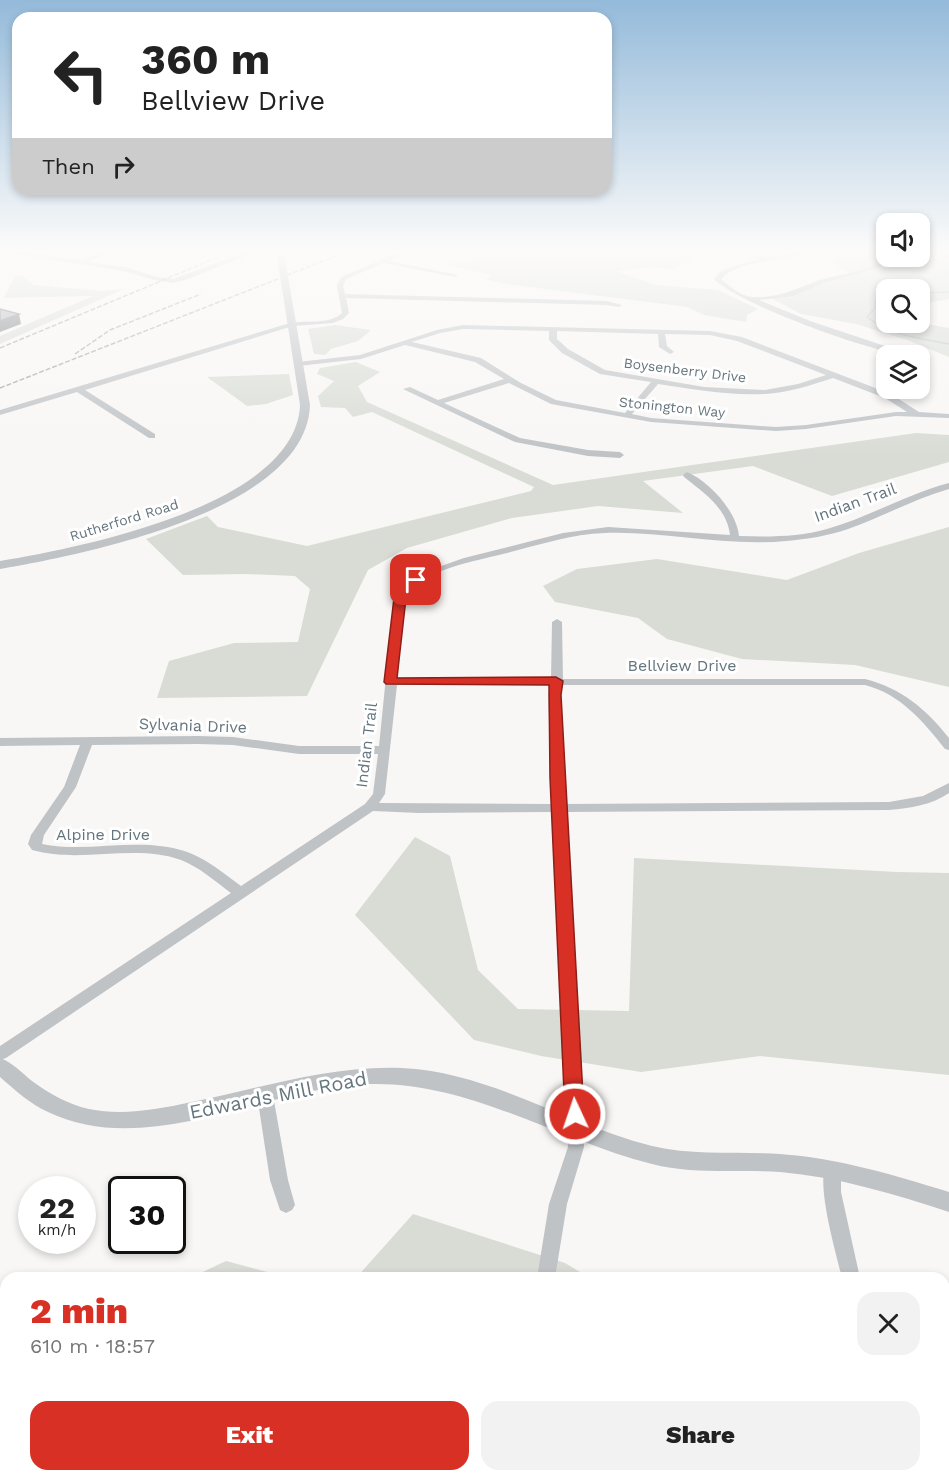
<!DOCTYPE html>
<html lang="en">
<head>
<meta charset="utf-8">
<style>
	:root { --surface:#fff; --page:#f2f2f2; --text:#222; --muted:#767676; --accent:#d93025 }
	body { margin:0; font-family:"Work Sans",sans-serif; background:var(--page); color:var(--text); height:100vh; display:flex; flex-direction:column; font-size:22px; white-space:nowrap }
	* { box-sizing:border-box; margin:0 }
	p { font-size:20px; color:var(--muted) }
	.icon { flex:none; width:33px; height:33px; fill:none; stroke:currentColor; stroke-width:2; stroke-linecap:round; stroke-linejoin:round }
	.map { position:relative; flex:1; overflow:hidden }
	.details { position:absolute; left:0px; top:1272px; width:950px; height:210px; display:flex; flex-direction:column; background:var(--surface); border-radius:18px 18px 0 0; box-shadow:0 3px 9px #0003 }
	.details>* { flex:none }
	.top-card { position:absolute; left:12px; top:12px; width:600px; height:183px; border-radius:18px; box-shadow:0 3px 9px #0003; background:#fff; color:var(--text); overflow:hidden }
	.buttons { position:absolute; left:876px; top:213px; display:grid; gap:12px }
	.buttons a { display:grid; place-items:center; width:54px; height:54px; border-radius:12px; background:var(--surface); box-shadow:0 3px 9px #0003; font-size:30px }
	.speed { position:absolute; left:18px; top:1176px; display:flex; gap:12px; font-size:30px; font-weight:700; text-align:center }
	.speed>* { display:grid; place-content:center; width:78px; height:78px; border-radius:50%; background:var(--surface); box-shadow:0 3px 9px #0003; line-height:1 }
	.speed small { font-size:15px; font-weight:400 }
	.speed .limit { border:3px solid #111; border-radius:9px; background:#fff; color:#111 }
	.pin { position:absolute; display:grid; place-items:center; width:51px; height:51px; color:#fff; margin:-26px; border-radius:12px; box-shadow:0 3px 9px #0006 }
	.me { position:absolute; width:66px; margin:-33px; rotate:357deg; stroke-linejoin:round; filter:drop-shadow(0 0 4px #0008) }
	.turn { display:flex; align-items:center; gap:21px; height:126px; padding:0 30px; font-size:27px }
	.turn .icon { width:78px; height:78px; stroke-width:2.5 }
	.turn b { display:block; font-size:42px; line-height:51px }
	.then { display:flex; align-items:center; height:57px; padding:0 30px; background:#0003; gap:12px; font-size:22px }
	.round { display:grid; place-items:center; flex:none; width:63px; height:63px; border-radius:18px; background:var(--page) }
	.headline { display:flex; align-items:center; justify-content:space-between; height:102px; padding:0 30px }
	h1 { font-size:36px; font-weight:800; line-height:45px; color:var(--accent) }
	.action { display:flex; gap:12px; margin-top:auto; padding:12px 30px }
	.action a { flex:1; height:69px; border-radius:18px; background:var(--accent); color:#fff; font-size:24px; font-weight:800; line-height:69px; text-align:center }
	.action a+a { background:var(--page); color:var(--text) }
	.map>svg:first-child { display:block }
	.green { fill:#d8dcd5 }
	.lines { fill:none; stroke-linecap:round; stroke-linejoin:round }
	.stream { stroke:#b6c3c6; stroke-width:1.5 }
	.minor { fill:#bfc3c6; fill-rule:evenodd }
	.tertiary { fill:#bfc3c6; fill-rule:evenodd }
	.rail { stroke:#9fa6aa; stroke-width:1.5; stroke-dasharray:5 2; stroke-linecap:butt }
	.tertiary-bridge { stroke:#bfc3c6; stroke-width:8 }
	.shaded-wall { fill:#757a7d }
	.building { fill:#a7afb3; stroke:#757a7d; stroke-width:1.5 }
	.route { fill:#d93025; stroke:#8d1f18; stroke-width:1.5 }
	.labels { text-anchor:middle; stroke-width:6; stroke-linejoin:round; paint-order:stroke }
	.far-street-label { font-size:14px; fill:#65757d; stroke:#fff }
	.street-label { font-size:16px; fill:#65757d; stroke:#fff }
	.near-street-label { font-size:20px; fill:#65757d; stroke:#fff }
</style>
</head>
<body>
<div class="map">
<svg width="949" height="1482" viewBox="0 0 949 1482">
	<rect width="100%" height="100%" fill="#f8f7f5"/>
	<!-- green -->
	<g class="green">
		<polygon points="472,249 501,249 527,254 541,249 557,249 586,257 603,249 659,249 693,259 674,269 650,267 616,271 656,285 718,290 758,309 747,315 746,322 704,315 687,307 506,284 485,279 492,275 449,265 452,262 470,262 481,258"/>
		<polygon points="857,249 886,249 886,256 920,256 920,249 949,260 949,299 920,304 920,290 886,290 886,322 920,322 920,316 926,324 949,328 949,357 907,340 856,324 801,314 767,296 794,294 852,274 829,260"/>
		<polygon points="15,276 22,276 33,285 100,291 124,289 0,344 0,336 93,296 4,298"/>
		<polygon points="335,325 371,330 358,341 331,349 325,355 314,354 308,329"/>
		<polygon points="356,362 380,372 358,386 367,402 553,485 916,433 949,435 949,462 832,496 753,466 643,481 683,513 598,506 512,518 407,548 368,570 307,696 157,698 169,661 234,643 298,642 310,589 295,576 246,574 183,575 146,539 207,516 218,527 307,546 531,491 534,487 372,412 353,417 345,408 321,407 318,396 334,381 317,374 320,368"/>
		<polygon points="289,374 293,395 266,404 247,406 207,377"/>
		<polygon points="949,527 949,687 855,665 742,659 667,639 638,618 555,602 543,586 577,569 657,559 787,580 859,553"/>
		<polygon points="415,837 450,856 478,970 518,1009 629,1011 634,858 897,872 949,873 949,1075 760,1056 641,1072 541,1056 474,1040 355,915"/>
		<polygon points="413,1214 565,1263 590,1278 356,1278"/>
		<polygon points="226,1261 290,1278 190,1278"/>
		<polygon points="949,1292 949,1482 664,1482 664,1476 944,1476 944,1301"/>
	</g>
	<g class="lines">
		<!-- stream -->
		<g class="stream">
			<polyline points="920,293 949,292"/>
			<path d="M886,295l-10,4 -1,9 -8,9c24,19 53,21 82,27"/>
		</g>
		<!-- minor -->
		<g class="minor">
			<polygon points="0,249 81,260 106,249 114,249 89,262 125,267 157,277 173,279 255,249 263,249 188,279 173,283 154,280 124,271 0,252"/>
			<path d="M407,249h8l-25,12 68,14 -3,2 -71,-14 -38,16 -3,7 2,8 261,7 16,4 -3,2 -13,-2 -260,-7 3,15 -6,6 -10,4 -40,3 -208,64 70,44v4h-6l-72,-46 -77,23v-5l290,-87c16,-3 40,2 52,-10l-5,-27 4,-9z"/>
			<path d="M724,249c15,0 28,6 42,8 16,2 35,-8 52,-8 -27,14 -74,7 -97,30 8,7 21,18 32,18 24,2 45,-9 67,-17 21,-6 44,-8 62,-20l1,-3 -9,-8h7l5,4v3h3l-2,6 -9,6 -54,15 -31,13 -34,4 51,21 105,35c-35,0 -177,-52 -201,-77l6,-7 11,-5 29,-8z"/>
			<polygon points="925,249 933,249 949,255 949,259"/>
			<path d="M463,325l247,6 32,6 149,57 28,18 30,2v4l-53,-2 -90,13 -30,2 -125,-9 -100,-18 -42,-21 -65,20 76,35 68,12 32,2 4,3 -4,3 -32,-2 -73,-14 -112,-53 7,-2 28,13 66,-21 -29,-17 -70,-17 -44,14 -63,7 -4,-2 4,-2 62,-7 77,-25zM463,329l86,2v9l13,13 38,21 51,8 -26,31 -69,-13 -35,-17 -40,-25 -69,-16 28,-9zM557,331l101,3 1,13 11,7 4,-2 -7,-6 -2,-12 45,1 27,6 89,34 -28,9 -33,6 -61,-3 -99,-17 -37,-21 -11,-10zM833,378l52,20 22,14h-11l-90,13 -30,2 -125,-9 -19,-4 26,-30c35,5 71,12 107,10 23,-1 46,-9 68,-16z"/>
			<path d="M687,472c22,9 50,40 52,64 30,1 60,1 88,-7 42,-12 80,-35 122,-46v6c-35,10 -67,28 -101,40 -20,7 -41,10 -62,12 -61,6 -121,-10 -181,-8 -39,1 -77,16 -115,24 -24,6 -68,15 -82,37 -10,15 -9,65 -10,85h153l1,-57 5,-3 5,3 1,57h302c36,9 61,30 84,59v12l-4,-1c-22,-28 -45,-55 -80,-64h-304l-1,10 5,109 324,-2 34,-6 26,-13v10c-17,12 -39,15 -60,17l-324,2 19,335 -17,57 -12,74h-18l12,-74 19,-57 -16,-335 -133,1 -46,-2 -367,247 -6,2v-14l231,-153c-16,-12 -32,-26 -50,-33 -46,-17 -100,4 -149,-10l-4,-6 3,-9 33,-48 16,-42 -80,1v-8l198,-2 35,1 66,9h80l14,-139 5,-13 6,-9 23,-14 37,-13 99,-25 45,-6 122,8c-3,-27 -26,-42 -46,-58l-1,-2zM397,685h153l-2,10 4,109 -173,-1 6,-9zM198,744l35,1 66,9h79l-5,40 -8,10 -124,82c-16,-12 -32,-25 -51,-33 -48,-18 -99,1 -148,-9l2,-9 32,-48 16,-42z"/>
			<polygon points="265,1088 271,1090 273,1095 288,1180 295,1205 292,1210 286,1213 280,1210 270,1180 257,1095 259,1090"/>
			<path d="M832,1162l6,2 3,5v23l19,86h-18c-6,-25 -26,-93 -16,-114z"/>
			<polygon points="0,1378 6,1381 6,1404 0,1401"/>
			<polygon points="173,1476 208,1476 210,1482 175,1482"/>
			<rect x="539" y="1476" width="20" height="6"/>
		</g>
		<!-- tertiary -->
		<g class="tertiary">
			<polygon points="278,249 286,249 285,267 278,265"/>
			<path d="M286,286l4,2 20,117c-3,106 -229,150 -310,164v-8c78,-13 296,-55 300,-156l-18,-117z"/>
			<path d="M0,1058c12,4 22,15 32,23 18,13 35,23 57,28 34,7 70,0 103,-7 70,-14 138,-37 210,-34 88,4 166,57 250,78 42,10 85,5 128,8 58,4 114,21 169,38v20c-55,-18 -111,-35 -169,-40 -42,-3 -86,3 -128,-8 -96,-24 -182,-83 -284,-80 -103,3 -220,76 -320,28 -18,-8 -33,-22 -48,-35z"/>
		</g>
		<!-- rail -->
		<g class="rail">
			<polyline points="0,348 238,249"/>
			<polyline points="75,354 110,330 201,294"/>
			<polyline points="0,388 354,249"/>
		</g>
		<!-- tertiary-bridge -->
		<polyline class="tertiary-bridge" points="282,265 286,288"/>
	</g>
	<!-- shaded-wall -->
	<polygon class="shaded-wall" points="19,314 21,324 0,332 0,321"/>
	<!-- building -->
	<polygon class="building" points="0,309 19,314 0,321"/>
	<!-- sky -->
	<linearGradient id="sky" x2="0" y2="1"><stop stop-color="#94bada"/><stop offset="0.55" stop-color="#fcfbfa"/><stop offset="1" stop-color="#fcfbfa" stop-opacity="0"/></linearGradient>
	<rect width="949" height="456" fill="url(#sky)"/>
	<!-- route -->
	<polygon class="route" points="416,577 422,580 406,598 397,678 556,677 563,681 561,695 584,1114 581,1119 575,1122 568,1119 565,1114 550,778 549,685 386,684 384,682 394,598 401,587"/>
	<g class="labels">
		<!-- far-street labels -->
		<g class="far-street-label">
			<text transform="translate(685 370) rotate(7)" y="5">Boysenberry Drive</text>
			<text transform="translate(672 407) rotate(6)" y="5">Stonington Way</text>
			<text transform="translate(124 520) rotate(-17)" y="5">Rutherford Road</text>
		</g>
		<!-- street labels -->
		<g class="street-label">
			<text transform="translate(855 502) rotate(-20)" y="6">Indian Trail</text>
			<text x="682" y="671">Bellview Drive</text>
			<text transform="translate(193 725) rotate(2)" y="6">Sylvania Drive</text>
			<text transform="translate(366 745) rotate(-83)" y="6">Indian Trail</text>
			<text x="103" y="840">Alpine Drive</text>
		</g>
		<!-- near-street labels -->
		<g class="near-street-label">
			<text transform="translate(278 1095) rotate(-11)" y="7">Edwards Mill Road</text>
		</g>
	</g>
</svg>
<div class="buttons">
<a><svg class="icon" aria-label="sound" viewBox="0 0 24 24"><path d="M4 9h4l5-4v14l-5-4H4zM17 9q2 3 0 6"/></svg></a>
<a><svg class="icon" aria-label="search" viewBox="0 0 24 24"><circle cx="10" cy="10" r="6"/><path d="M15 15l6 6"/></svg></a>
<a><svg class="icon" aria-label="layers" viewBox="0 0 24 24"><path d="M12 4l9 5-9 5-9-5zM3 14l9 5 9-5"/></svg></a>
</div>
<div class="speed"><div>22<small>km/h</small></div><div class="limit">30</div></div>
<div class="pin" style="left:416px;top:580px;background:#d93025"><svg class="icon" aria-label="arrive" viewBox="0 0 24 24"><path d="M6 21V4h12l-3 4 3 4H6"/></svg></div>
<svg class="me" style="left:575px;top:1114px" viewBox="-20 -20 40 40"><circle r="17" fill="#d93025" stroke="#fff" stroke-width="3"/><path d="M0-11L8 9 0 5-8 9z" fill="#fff"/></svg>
<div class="top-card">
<div class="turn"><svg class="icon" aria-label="left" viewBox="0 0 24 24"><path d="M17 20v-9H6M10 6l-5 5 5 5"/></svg><div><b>360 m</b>Bellview Drive</div></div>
<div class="then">Then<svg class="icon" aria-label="right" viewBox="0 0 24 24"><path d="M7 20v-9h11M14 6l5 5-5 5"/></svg></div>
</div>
<section class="details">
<div class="headline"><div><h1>2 min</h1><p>610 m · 18:57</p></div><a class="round"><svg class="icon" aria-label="close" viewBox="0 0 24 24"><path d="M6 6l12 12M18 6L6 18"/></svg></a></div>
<div class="action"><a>Exit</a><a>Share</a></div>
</section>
</div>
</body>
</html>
